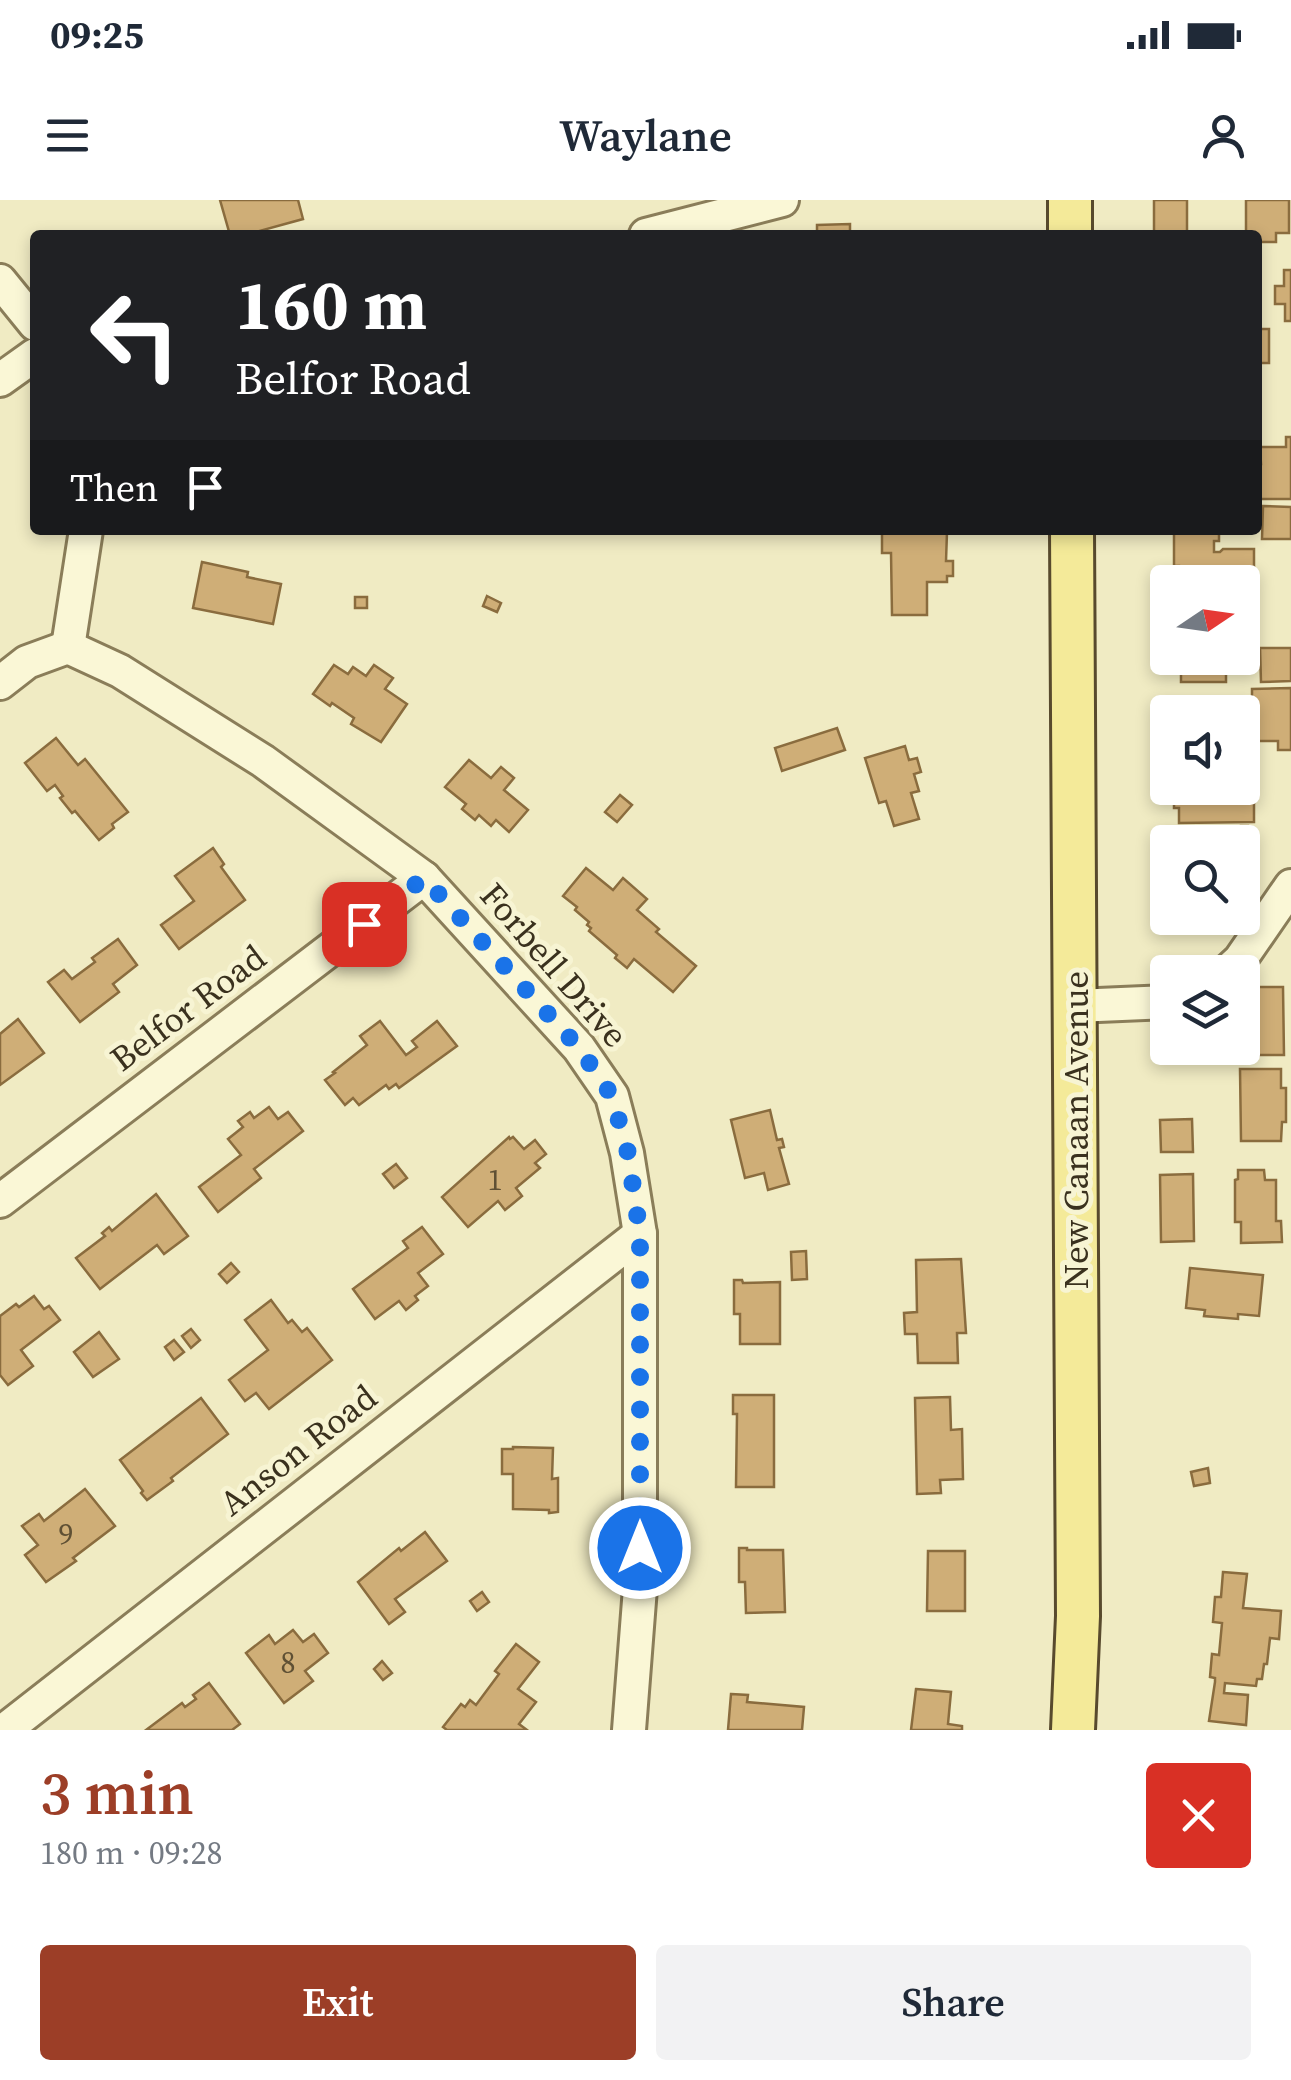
<!DOCTYPE html>
<html lang="en">
<head>
<meta charset="utf-8">
<style>
	:root { --surface:#fff; --page:#f2f2f3; --text:#1f2937; --muted:#747a83; --accent:#9c3e27 }
	body { margin:0; font-family:"Source Serif 4",serif; background:var(--page); color:var(--text); height:100vh; display:flex; flex-direction:column; font-size:38px; white-space:nowrap }
	* { box-sizing:border-box; margin:0 }
	p { font-size:32px; color:var(--muted) }
	.icon { flex:none; width:55px; height:55px; fill:none; stroke:currentColor; stroke-width:2; stroke-linecap:round; stroke-linejoin:round }
	.map { position:relative; height:1530px; overflow:hidden }
	.sheet { display:flex; flex-direction:column; background:var(--surface); flex:1 }
	.sheet>* { flex:none }
	.banner { position:absolute; left:30px; top:30px; width:1232px; height:305px; border-radius:10px; box-shadow:0 5px 15px #0003; background:#202124; color:#fff; overflow:hidden }
	.needle { width:65px; rotate:77deg }
	.buttons { position:absolute; left:1150px; top:365px; display:grid; gap:20px }
	.buttons a { display:grid; place-items:center; width:110px; height:110px; border-radius:10px; background:var(--surface); box-shadow:0 5px 15px #0003; font-size:50px }
	.pin { position:absolute; display:grid; place-items:center; width:85px; height:85px; color:#fff; margin:-42px; border-radius:20px; box-shadow:0 5px 15px #0006 }
	.me { position:absolute; width:110px; margin:-55px; rotate:0deg; stroke-linejoin:round; filter:drop-shadow(0 0 8px #0008) }
	.turn { display:flex; align-items:center; gap:35px; height:210px; padding:0 40px; font-size:45px }
	.turn .icon { width:130px; height:130px; stroke-width:2.5 }
	.turn b { display:block; font-size:70px; line-height:85px }
	.then { display:flex; align-items:center; height:95px; padding:0 40px; background:#0003; gap:20px; font-size:38px }
	.round { display:grid; place-items:center; flex:none; width:105px; height:105px; border-radius:10px; background:var(--page) }
	.head { display:flex; align-items:center; justify-content:space-between; height:170px; padding:0 40px }
	h1 { font-size:60px; font-weight:600; line-height:75px; color:var(--accent) }
	.button { display:flex; gap:20px; margin-top:auto; padding:20px 40px }
	.button a { flex:1; height:115px; border-radius:10px; background:var(--accent); color:#fff; font-size:40px; font-weight:600; line-height:115px; text-align:center }
	.button a+a { background:var(--page); color:var(--text) }
	.status { display:flex; justify-content:space-between; align-items:center; height:70px; padding:0 50px; background:var(--surface); direction:ltr }
	.status svg { height:28px; fill:currentColor }
	header { display:flex; justify-content:space-between; align-items:center; height:130px; padding:0 40px; background:var(--surface); font-size:45px; font-weight:600 }
	.map>svg:first-child { display:block }
	.building { fill:#cfae77; stroke:#8a6c3e; stroke-width:2.5 }
	.lines { fill:none; stroke-linecap:round; stroke-linejoin:round }
	.minor-casing { stroke:#8a7d59; stroke-width:38 }
	.major-casing { stroke:#584a2d; stroke-width:48 }
	.minor { stroke:#faf7d6; stroke-width:32 }
	.major { stroke:#f4ea99; stroke-width:42 }
	.route { stroke:#1a73e8; stroke-width:18; stroke-dasharray:0 32.4 }
	.labels { text-anchor:middle; stroke-width:10; stroke-linejoin:round; paint-order:stroke }
	.number-label { font-size:30px; fill:#5f5034 }
	.street-label { font-size:35px; fill:#3a311e; stroke:#f7f4d3 }
</style>
</head>
<body>
<div class="status"><b>09:25</b><svg viewBox="0 0 49 12"><path d="M0 12V9h3v3zM5 12V6h3v6zM10 12V3h3v9zM15 12V0h3v12zM26 1h20v11H26zM47 4h2v5h-2z"/></svg></div>
<header><svg class="icon" aria-label="menu" viewBox="0 0 24 24"><path d="M4 6h16M4 12h16M4 18h16"/></svg>Waylane<svg class="icon" aria-label="person" viewBox="0 0 24 24"><circle cx="12" cy="8" r="4"/><path d="M4 21q1-7 8-7t8 7"/></svg></header>
<div class="map">
<svg width="1291" height="1530" viewBox="0 0 1291 1530">
	<rect width="100%" height="100%" fill="#f0ebc3"/>
	<!-- building -->
	<g class="building">
		<polygon points="220,0 298,0 303,19 245,35 230,35"/>
		<rect x="1154" y="0" width="33" height="35"/>
		<polygon points="1246,0 1289,0 1289,33 1276,33 1276,42 1258,42 1258,35 1246,33"/>
		<polygon points="850,24 850,35 817,35 817,25"/>
		<polygon points="1284,70 1291,70 1291,121 1285,121 1285,104 1275,104 1275,86 1284,86"/>
		<rect x="1258" y="129" width="11" height="34"/>
		<polygon points="1286,237 1291,237 1291,299 1260,299 1260,282 1258,282 1258,264 1261,264 1260,247 1286,247"/>
		<polygon points="1263,306 1291,307 1291,339 1262,339"/>
		<polygon points="1174,330 1219,330 1219,341 1214,341 1214,352 1220,352 1223,349 1254,349 1254,380 1179,380 1179,366 1174,366"/>
		<polygon points="882,332 947,332 946,361 953,361 953,376 947,376 947,382 927,382 927,415 892,415 891,353 882,353"/>
		<polygon points="202,362 248,372 247,377 281,384 273,424 193,408"/>
		<polygon points="1242,383 1249,383 1248,404 1242,405"/>
		<polygon points="487,396 501,403 497,412 483,406"/>
		<rect x="355" y="397" width="12" height="11"/>
		<rect x="1242" y="408" width="13" height="31"/>
		<polygon points="1260,448 1291,448 1291,481 1261,482"/>
		<polygon points="1176,458 1220,458 1226,463 1226,482 1181,482 1181,459"/>
		<polygon points="334,465 348,474 353,467 366,476 374,465 393,478 385,489 407,504 381,542 351,524 354,518 332,503 330,506 313,494"/>
		<polygon points="1291,488 1291,550 1278,550 1278,541 1252,541 1252,524 1244,524 1244,506 1252,505 1252,489"/>
		<polygon points="837,528 845,550 782,571 775,548"/>
		<polygon points="56,538 78,565 85,559 128,612 112,624 114,628 99,640 75,611 72,613 60,598 63,596 55,585 47,591 25,563"/>
		<polygon points="905,546 909,560 917,558 921,572 914,574 919,591 911,593 919,619 894,626 886,601 879,603 865,558"/>
		<polygon points="469,560 491,578 501,567 514,578 504,590 528,610 509,632 496,620 491,626 479,615 475,620 462,609 466,604 445,587"/>
		<polygon points="1174,588 1214,588 1214,594 1220,594 1223,591 1254,591 1254,622 1179,623 1179,608 1174,608"/>
		<polygon points="620,595 632,605 617,622 605,612"/>
		<polygon points="1241,626 1248,626 1249,647 1242,647"/>
		<polygon points="213,648 224,664 221,667 245,700 179,749 161,725 194,701 175,676"/>
		<polygon points="1242,650 1256,650 1257,681 1242,681"/>
		<polygon points="586,668 613,690 623,678 647,699 637,710 659,729 656,732 696,766 673,792 634,759 627,768 615,758 617,755 589,731 591,728 587,725 589,722 575,710 577,707 563,696"/>
		<rect x="1182" y="718" width="45" height="6"/>
		<polygon points="118,739 137,765 113,784 119,792 80,822 48,782 64,770 72,779 95,762 92,758"/>
		<polygon points="1251,787 1283,787 1284,855 1252,855"/>
		<polygon points="18,819 44,853 0,885 0,834"/>
		<polygon points="380,821 406,855 417,847 412,841 437,821 457,846 399,888 396,884 389,889 386,885 359,905 353,898 345,905 325,880 335,873 333,872 367,845 360,836"/>
		<polygon points="1240,869 1281,869 1281,888 1286,888 1286,922 1282,922 1281,941 1241,941"/>
		<polygon points="269,907 278,919 288,912 303,931 254,969 261,978 218,1012 199,987 241,955 228,939 243,927 238,921 250,912 254,918"/>
		<polygon points="770,910 777,940 782,939 784,947 779,948 789,984 768,990 764,973 745,978 731,920"/>
		<polygon points="1192,919 1193,952 1161,952 1160,920"/>
		<polygon points="509,937 510,939 513,937 524,949 535,940 546,954 535,963 540,968 516,988 522,996 505,1010 498,1001 468,1027 442,997"/>
		<polygon points="396,964 407,978 394,988 383,974"/>
		<polygon points="1238,970 1264,970 1265,980 1276,980 1276,1021 1281,1021 1282,1042 1241,1043 1241,1022 1235,1022 1235,980 1238,979"/>
		<polygon points="1193,974 1194,1041 1161,1042 1160,975"/>
		<polygon points="156,994 188,1036 164,1054 157,1045 100,1089 76,1058 105,1036 102,1033 109,1027 112,1031"/>
		<polygon points="422,1027 443,1054 418,1073 428,1086 415,1096 418,1100 406,1110 399,1101 375,1119 353,1089 408,1048 403,1041"/>
		<polygon points="806,1051 807,1079 792,1080 791,1052"/>
		<polygon points="961,1059 966,1133 957,1133 958,1163 918,1163 917,1134 905,1134 904,1113 917,1112 916,1060"/>
		<polygon points="231,1063 239,1072 227,1083 219,1074"/>
		<polygon points="1190,1068 1263,1075 1259,1116 1238,1114 1238,1119 1204,1116 1205,1110 1186,1108"/>
		<polygon points="734,1080 742,1080 743,1083 780,1082 780,1144 740,1144 740,1114 734,1114"/>
		<polygon points="34,1096 44,1109 49,1106 60,1120 21,1150 33,1166 8,1185 0,1175 0,1116 16,1104 19,1107"/>
		<polygon points="271,1100 288,1123 292,1120 302,1132 307,1128 332,1160 269,1209 256,1193 245,1201 229,1180 268,1150 245,1120"/>
		<polygon points="191,1129 200,1140 191,1148 182,1136"/>
		<polygon points="99,1132 119,1159 93,1177 74,1152"/>
		<polygon points="174,1140 184,1152 174,1160 165,1147"/>
		<polygon points="733,1195 774,1195 774,1287 736,1287 737,1214 733,1214"/>
		<polygon points="950,1197 951,1230 962,1229 963,1279 940,1280 941,1293 917,1294 915,1198"/>
		<polygon points="201,1198 228,1234 171,1278 173,1281 147,1300 141,1293 143,1291 120,1260"/>
		<polygon points="513,1247 553,1248 552,1279 558,1278 558,1312 549,1313 549,1310 513,1309 513,1274 502,1274 502,1249 513,1249"/>
		<polygon points="1208,1268 1210,1283 1194,1286 1191,1272"/>
		<polygon points="85,1289 115,1326 73,1358 76,1361 46,1382 25,1355 38,1345 22,1326 39,1314 44,1321"/>
		<polygon points="425,1332 447,1361 395,1399 405,1412 389,1424 358,1382 399,1348 401,1351"/>
		<polygon points="739,1348 747,1348 747,1350 783,1350 785,1412 746,1413 745,1382 739,1382"/>
		<polygon points="928,1351 965,1351 965,1411 927,1411"/>
		<polygon points="1223,1372 1247,1374 1243,1408 1281,1411 1279,1439 1270,1438 1267,1464 1264,1464 1262,1479 1257,1479 1256,1486 1225,1483 1224,1493 1248,1495 1246,1525 1209,1521 1215,1482 1215,1478 1210,1477 1212,1454 1219,1455 1222,1423 1213,1422 1215,1397 1221,1397"/>
		<polygon points="482,1392 489,1402 477,1411 470,1401"/>
		<polygon points="293,1430 303,1442 314,1434 328,1453 305,1471 313,1481 284,1503 246,1453 269,1435 275,1444"/>
		<polygon points="516,1444 539,1462 518,1489 536,1502 519,1524 527,1530 447,1530 443,1527 461,1504 465,1507 470,1500 476,1505 499,1474 495,1471"/>
		<polygon points="382,1461 392,1473 383,1480 374,1469"/>
		<polygon points="209,1483 240,1524 232,1530 146,1530 182,1503 185,1507 196,1499 193,1495"/>
		<polygon points="916,1489 951,1492 948,1524 962,1526 962,1530 911,1530"/>
		<polygon points="731,1494 748,1495 747,1502 804,1507 802,1530 728,1530"/>
	</g>
	<g class="lines">
		<!-- minor casing -->
		<g class="minor-casing">
			<g id="minor">
				<polyline points="646,35 782,0"/>
				<polyline points="0,81 35,124"/>
				<polyline points="0,180 35,155"/>
				<polyline points="68,447 86,330"/>
				<polyline points="0,483 27,462 68,447 120,471 263,561 424,678 579,848 612,896 627,953 640,1034 640,1388 629,1530"/>
				<polyline points="1227,772 1240,760 1291,686"/>
				<polyline points="1075,806 1168,802"/>
				<polyline points="0,1001 424,678"/>
				<polyline points="5,1530 640,1034"/>
			</g>
		</g>
		<!-- major casing -->
		<g class="major-casing">
			<g id="major">
				<polyline points="1070,0 1070,35"/>
				<polyline points="1072,330 1078,1416 1073,1530"/>
			</g>
		</g>
		<!-- minor -->
		<use href="#minor" class="minor"/>
		<!-- major -->
		<use href="#major" class="major"/>
	</g>
	<g class="lines">
		<!-- route -->
		<polyline class="route" points="364,724 424,678 579,848 612,896 628,953 640,1034 640,1348"/>
	</g>
	<g class="labels">
		<!-- number labels -->
		<g class="number-label">
			<text x="495" y="990">1</text>
			<text x="66" y="1345">9</text>
			<text x="288" y="1473">8</text>
		</g>
		<!-- street labels -->
		<g class="street-label">
			<text transform="translate(554 765) rotate(49)" y="12">Forbell Drive</text>
			<text transform="translate(188 808) rotate(-37)" y="12">Belfor Road</text>
			<text transform="translate(1076 930) rotate(-90)" y="12">New Canaan Avenue</text>
			<text transform="translate(298 1250) rotate(-38)" y="12">Anson Road</text>
		</g>
	</g>
</svg>
<div class="buttons">
<a><svg class="needle" viewBox="-14 -14 28 28"><path d="M0-13l5 13h-10z" fill="#e53935"/><path d="M0 13l5-13h-10z" fill="#747a83"/></svg></a>
<a><svg class="icon" aria-label="sound" viewBox="0 0 24 24"><path d="M4 9h4l5-4v14l-5-4H4zM17 9q2 3 0 6"/></svg></a>
<a><svg class="icon" aria-label="search" viewBox="0 0 24 24"><circle cx="10" cy="10" r="6"/><path d="M15 15l6 6"/></svg></a>
<a><svg class="icon" aria-label="layers" viewBox="0 0 24 24"><path d="M12 4l9 5-9 5-9-5zM3 14l9 5 9-5"/></svg></a>
</div>
<div class="pin" style="left:364px;top:724px;background:#d93025"><svg class="icon" aria-label="arrive" viewBox="0 0 24 24"><path d="M6 21V4h12l-3 4 3 4H6"/></svg></div>
<svg class="me" style="left:640px;top:1348px" viewBox="-20 -20 40 40"><circle r="17" fill="#1a73e8" stroke="#fff" stroke-width="3"/><path d="M0-11L8 9 0 5-8 9z" fill="#fff"/></svg>
<div class="banner">
<div class="turn"><svg class="icon" aria-label="left" viewBox="0 0 24 24"><path d="M17 20v-9H6M10 6l-5 5 5 5"/></svg><div><b>160 m</b>Belfor Road</div></div>
<div class="then">Then<svg class="icon" aria-label="arrive" viewBox="0 0 24 24"><path d="M6 21V4h12l-3 4 3 4H6"/></svg></div>
</div>
</div>
<section class="sheet">
<div class="head"><div><h1>3 min</h1><p>180 m · 09:28</p></div><a class="round" style="background:#d93025;color:#fff"><svg class="icon" aria-label="close" viewBox="0 0 24 24"><path d="M6 6l12 12M18 6L6 18"/></svg></a></div>
<div class="button"><a>Exit</a><a>Share</a></div>
</section>
</body>
</html>
